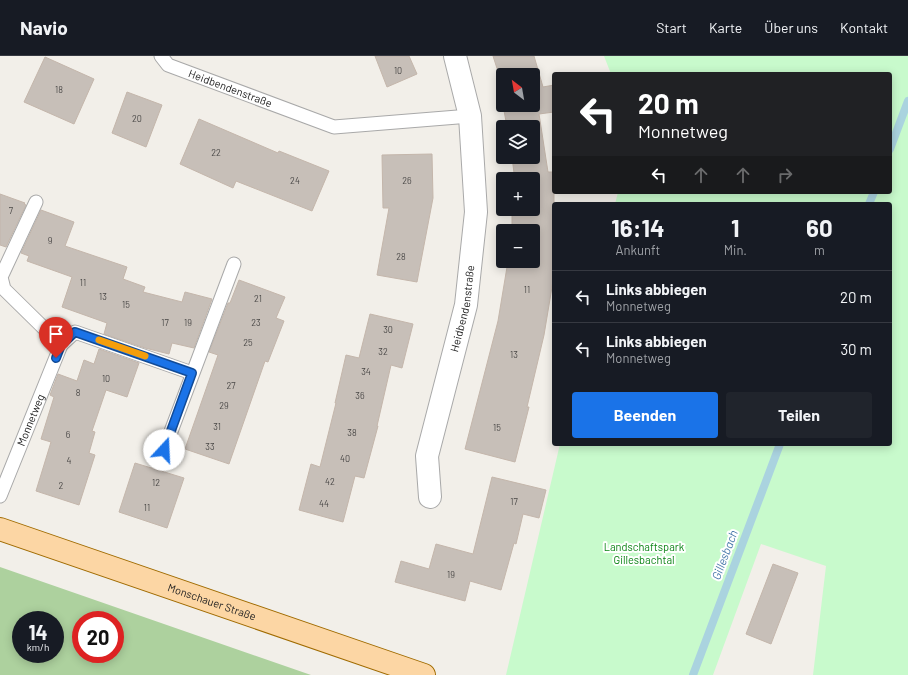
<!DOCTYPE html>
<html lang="de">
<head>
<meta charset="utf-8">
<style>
	:root { --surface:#171b24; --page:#20242c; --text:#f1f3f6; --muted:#9ea1a6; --line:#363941; --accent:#1a73e8 }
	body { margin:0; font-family:Barlow,sans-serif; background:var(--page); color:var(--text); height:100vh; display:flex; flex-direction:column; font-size:15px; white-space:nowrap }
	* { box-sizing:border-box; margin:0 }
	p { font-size:13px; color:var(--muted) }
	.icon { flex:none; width:22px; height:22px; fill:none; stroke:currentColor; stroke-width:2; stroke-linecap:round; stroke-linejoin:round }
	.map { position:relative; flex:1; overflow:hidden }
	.drawer { position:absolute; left:552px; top:146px; width:340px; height:244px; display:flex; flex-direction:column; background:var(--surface); border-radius:4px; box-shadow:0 2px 10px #0003 }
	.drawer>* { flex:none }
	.hud { position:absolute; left:552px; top:16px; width:340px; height:122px; border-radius:4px; box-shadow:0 2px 10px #0003; background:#202124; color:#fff; overflow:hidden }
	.needle { width:26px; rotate:329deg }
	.controls { position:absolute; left:496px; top:12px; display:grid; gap:8px }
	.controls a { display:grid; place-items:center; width:44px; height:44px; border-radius:4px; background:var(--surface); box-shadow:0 2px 10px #0003; font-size:20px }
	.speed { position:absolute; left:12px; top:555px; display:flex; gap:8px; font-size:20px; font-weight:700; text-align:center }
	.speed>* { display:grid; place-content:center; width:52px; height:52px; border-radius:50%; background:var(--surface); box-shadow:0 2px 10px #0003; line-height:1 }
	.speed small { font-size:10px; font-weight:400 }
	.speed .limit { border:6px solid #d22; background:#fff; color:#111 }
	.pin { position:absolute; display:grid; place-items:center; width:34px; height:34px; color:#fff; margin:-41px -17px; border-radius:50% 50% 50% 0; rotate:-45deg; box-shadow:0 0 4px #0007 }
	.pin .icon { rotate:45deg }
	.me { position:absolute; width:44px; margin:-22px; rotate:20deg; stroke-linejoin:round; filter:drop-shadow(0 0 3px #0008) }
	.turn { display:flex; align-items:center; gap:14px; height:84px; padding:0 20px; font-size:18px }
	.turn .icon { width:52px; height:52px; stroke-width:2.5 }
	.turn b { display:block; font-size:28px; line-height:34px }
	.lanes { display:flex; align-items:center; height:38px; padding:0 20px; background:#0003; justify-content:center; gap:20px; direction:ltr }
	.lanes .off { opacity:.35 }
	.eta { display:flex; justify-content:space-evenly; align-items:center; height:68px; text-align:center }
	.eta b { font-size:24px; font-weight:700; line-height:28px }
	.action { display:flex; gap:8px; margin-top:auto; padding:8px 20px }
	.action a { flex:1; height:46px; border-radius:4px; background:var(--accent); color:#fff; font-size:16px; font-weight:700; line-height:46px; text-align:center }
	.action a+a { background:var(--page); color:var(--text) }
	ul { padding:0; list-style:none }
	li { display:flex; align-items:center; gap:12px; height:52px; padding:0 20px; border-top:1px solid var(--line) }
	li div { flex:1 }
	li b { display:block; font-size:15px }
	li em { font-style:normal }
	header { display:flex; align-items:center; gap:24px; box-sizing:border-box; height:56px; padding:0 20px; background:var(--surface); border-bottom:1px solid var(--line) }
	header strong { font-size:19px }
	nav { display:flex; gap:22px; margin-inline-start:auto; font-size:14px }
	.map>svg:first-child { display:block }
	.forest { fill:#add19e; fill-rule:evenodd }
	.park { fill:#c8facc }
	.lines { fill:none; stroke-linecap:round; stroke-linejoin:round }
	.stream { stroke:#aad3df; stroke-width:8 }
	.building { fill:#c7bfb8; stroke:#c4b6ab }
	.service-casing { stroke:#a9a9a9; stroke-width:15 }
	.minor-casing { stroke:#a9a9a9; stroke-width:24 }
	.primary-casing { stroke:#a06b00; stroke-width:24 }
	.service { stroke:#fff; stroke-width:13 }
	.minor { stroke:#fff; stroke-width:22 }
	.primary { stroke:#fcd6a4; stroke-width:22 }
	.route-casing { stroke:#114b97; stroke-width:10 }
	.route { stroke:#1a73e8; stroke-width:7 }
	.slow { stroke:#f59e0b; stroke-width:7 }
	.labels { text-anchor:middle; stroke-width:4; stroke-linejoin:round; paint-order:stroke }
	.number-label { font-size:9px; fill:#4b4948 }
	.street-label { font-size:11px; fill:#222; stroke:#fff }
	.park-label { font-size:11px; fill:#0c8416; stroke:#fff }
	.water-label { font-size:12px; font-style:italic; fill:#4a7aab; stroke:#fff }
</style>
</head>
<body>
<header>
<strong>Navio</strong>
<nav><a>Start</a><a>Karte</a><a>Über uns</a><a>Kontakt</a></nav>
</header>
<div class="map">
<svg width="908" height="619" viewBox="0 0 908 619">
	<rect width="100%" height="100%" fill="#f2efe9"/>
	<!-- forest -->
	<path class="forest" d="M0,511l311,108h-311zM21,564h34v34h-34zM81,564h34v34h-34z"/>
	<!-- park -->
	<polygon class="park" points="604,0 908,0 908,619 813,619 826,510 761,488 713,619 506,619 560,388 890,388 890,148 615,148 618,136 890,136 890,18 611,18"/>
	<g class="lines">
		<!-- stream -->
		<g class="stream">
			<polyline points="890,93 908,45"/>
			<polyline points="869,148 874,136"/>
			<polyline points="693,619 780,388"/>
		</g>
	</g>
	<!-- building -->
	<g class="building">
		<polygon points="375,0 409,0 417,18 387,31"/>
		<polygon points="493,0 534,0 543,31 554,29 554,56 539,58 548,116 554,116 554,219 544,279 527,351 529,351 515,406 465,393 498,265 508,205 533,205 533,175 512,175 512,153 533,153 533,123 511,123 511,117 514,117 512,101 533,101 533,71 507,71 503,49 533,49 533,19 503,19 503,31"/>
		<polygon points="45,1 94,23 74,68 24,46"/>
		<polygon points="127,36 162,49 146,91 112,77"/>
		<polygon points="199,63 278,97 279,95 329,115 312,155 236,125 233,132 180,108"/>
		<polygon points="432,98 433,142 417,226 377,219 389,152 383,152 382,99"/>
		<polygon points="0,138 25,147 24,148 26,149 6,191 0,189"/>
		<polygon points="41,154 74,166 65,190 127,211 123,223 145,231 143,236 182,246 185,236 212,243 194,292 172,287 169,298 145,292 104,278 107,267 62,251 72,221 27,205 29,200 21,197"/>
		<polygon points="239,224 285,241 276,262 284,265 268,306 265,305 229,408 185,393 218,299 209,296 228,247 230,247"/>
		<polygon points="370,258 413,268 402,312 391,309 377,370 378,370 364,422 355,420 343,466 299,454 311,408 320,411 336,347 335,347 346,299 359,302"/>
		<polygon points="99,293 139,307 127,341 106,334 92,375 95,376 89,397 95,399 79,449 36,435 51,386 41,383 54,341 50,339 58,318 77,325 84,304 94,308"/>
		<polygon points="135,407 184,422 167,472 119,456"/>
		<polygon points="492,421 546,434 539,462 523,458 516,488 514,487 501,534 470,525 465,545 395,526 401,505 429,513 436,488 473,498"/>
		<polygon points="773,508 798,517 771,588 746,578"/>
	</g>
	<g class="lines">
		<!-- service casing -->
		<g class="service-casing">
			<g id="service">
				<path id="s1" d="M161,0l7,9 166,62 136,-11"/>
				<polyline points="36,146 1,221 4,233 61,289 75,276 192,317"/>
				<polyline points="164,394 234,208"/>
				<path id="s2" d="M0,440l61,-151"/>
			</g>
		</g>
		<!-- minor casing -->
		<g class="minor-casing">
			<g id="minor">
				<path id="s3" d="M430,441l-3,-41 39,-151 10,-93 -6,-96 -15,-60"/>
			</g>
		</g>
		<!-- primary casing -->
		<g class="primary-casing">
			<g id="primary">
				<path id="s4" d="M0,473l424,146"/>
			</g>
		</g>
		<!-- service -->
		<use href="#service" class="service"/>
		<!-- minor -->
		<use href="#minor" class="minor"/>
		<!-- primary -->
		<use href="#primary" class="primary"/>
	</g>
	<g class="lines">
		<!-- route casing -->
		<g class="route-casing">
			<polyline id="route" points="56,302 61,289 75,276 192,317 164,394"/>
		</g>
		<!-- route -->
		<use href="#route" class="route"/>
		<!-- slow -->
		<polyline class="slow" points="99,284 145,300"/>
	</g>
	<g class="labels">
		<!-- number labels -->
		<g class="number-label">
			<text x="398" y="18">10</text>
			<text x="59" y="37">18</text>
			<text x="137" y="66">20</text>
			<text x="216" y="100">22</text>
			<text x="295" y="128">24</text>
			<text x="407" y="128">26</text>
			<text x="11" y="158">7</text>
			<text x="50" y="188">9</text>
			<text x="401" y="204">28</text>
			<text x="83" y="230">11</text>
			<text x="527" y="237">11</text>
			<text x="103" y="244">13</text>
			<text x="258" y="246">21</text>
			<text x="126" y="252">15</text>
			<text x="165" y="270">17</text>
			<text x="188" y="270">19</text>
			<text x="256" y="270">23</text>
			<text x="388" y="277">30</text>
			<text x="248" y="290">25</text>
			<text x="383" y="299">32</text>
			<text x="514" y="302">13</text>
			<text x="366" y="319">34</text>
			<text x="106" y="326">10</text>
			<text x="231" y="333">27</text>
			<text x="78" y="340">8</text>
			<text x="360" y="343">36</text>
			<text x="224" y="353">29</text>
			<text x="217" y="374">31</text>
			<text x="497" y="375">15</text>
			<text x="352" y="380">38</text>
			<text x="68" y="382">6</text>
			<text x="210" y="394">33</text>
			<text x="345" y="406">40</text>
			<text x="69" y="408">4</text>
			<text x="330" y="429">42</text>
			<text x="156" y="430">12</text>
			<text x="61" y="433">2</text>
			<text x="514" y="449">17</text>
			<text x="324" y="451">44</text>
			<text x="147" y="455">11</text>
			<text x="451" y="522">19</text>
		</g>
		<!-- street labels -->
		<g class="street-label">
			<text dy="4" stroke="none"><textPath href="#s1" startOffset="78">Heidbendenstraße</textPath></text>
			<text dy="4" stroke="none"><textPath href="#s3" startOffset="193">Heidbendenstraße</textPath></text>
			<text dy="4" stroke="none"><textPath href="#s2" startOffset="82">Monnetweg</textPath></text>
			<text dy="4" stroke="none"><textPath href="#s4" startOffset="224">Monschauer Straße</textPath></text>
		</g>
		<!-- park labels -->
		<g class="park-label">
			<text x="644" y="495">Landschaftspark<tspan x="644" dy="13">Gillesbachtal</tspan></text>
		</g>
		<!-- water labels -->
		<g class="water-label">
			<text transform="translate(725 499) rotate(-69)" y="4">Gillesbach</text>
		</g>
	</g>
</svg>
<div class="controls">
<a><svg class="needle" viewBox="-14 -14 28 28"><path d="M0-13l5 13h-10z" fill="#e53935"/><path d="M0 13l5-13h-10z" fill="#9ea1a6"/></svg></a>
<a><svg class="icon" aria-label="layers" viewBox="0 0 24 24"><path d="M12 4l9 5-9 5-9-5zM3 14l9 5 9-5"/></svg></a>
<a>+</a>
<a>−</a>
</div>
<div class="speed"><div>14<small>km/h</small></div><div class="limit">20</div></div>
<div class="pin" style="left:56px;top:302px;background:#d93025"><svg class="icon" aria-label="arrive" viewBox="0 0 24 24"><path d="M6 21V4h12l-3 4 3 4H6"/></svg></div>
<svg class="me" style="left:164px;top:394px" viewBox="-20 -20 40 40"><circle r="19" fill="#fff"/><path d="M0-13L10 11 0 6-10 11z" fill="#1a73e8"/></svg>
<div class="hud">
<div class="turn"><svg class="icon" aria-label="left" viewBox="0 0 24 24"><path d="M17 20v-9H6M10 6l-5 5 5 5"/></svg><div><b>20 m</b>Monnetweg</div></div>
<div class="lanes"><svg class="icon" aria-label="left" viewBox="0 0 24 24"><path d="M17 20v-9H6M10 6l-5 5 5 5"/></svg><svg class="icon off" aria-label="ahead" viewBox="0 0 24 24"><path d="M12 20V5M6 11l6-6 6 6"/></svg><svg class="icon off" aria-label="ahead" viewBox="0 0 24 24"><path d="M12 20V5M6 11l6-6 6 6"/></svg><svg class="icon off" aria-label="right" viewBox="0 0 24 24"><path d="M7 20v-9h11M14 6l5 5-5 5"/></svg></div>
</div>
<section class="drawer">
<div class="eta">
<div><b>16:14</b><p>Ankunft</p></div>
<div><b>1</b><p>Min.</p></div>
<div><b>60</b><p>m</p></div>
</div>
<ul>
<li><svg class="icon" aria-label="left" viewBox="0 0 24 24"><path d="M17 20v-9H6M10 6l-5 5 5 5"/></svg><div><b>Links abbiegen</b><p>Monnetweg</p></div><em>20 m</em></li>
<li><svg class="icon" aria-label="left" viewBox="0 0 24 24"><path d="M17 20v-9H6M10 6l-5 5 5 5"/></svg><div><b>Links abbiegen</b><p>Monnetweg</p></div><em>30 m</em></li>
</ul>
<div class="action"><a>Beenden</a><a>Teilen</a></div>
</section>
</div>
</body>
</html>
